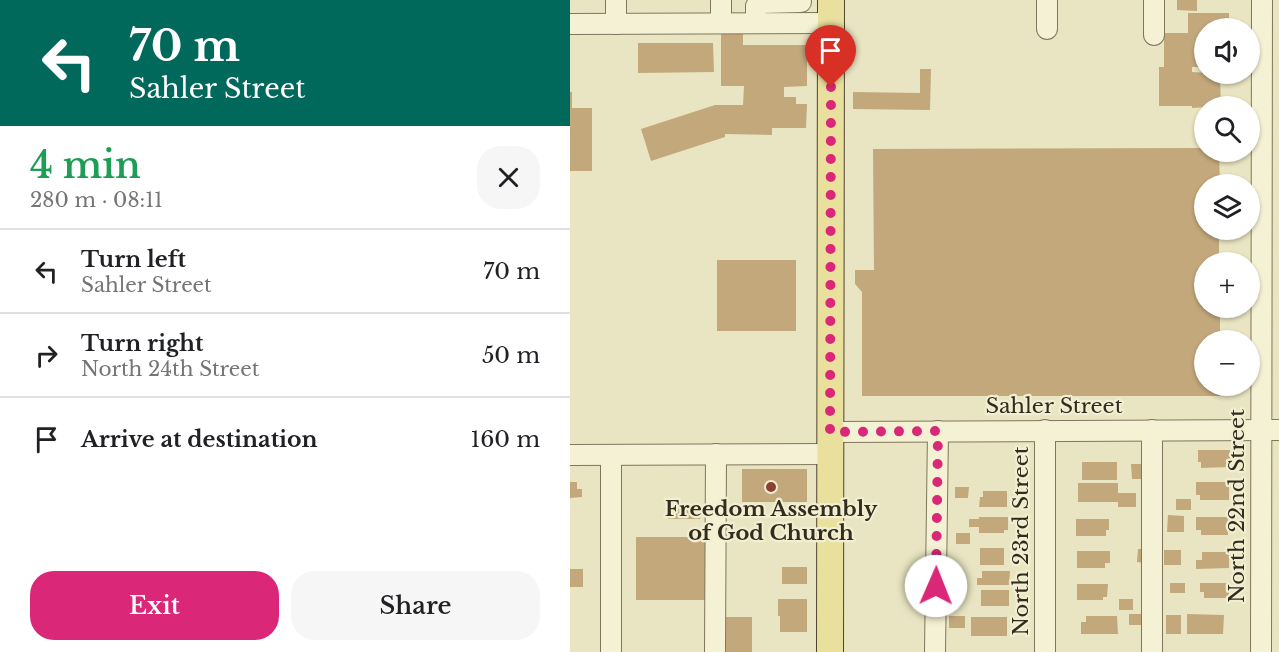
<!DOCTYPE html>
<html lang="en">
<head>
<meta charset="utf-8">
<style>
	:root { --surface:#fff; --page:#f6f6f6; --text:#202124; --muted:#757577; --line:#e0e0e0; --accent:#db2777 }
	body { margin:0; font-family:"Libre Baskerville",serif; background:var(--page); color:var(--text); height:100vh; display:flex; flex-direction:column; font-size:22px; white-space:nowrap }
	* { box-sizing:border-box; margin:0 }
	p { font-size:20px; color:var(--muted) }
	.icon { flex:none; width:33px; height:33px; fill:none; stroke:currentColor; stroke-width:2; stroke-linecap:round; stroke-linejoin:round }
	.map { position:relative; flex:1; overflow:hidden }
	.drawer { display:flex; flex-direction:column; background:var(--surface); width:570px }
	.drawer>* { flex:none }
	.guide { background:#00695c; color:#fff; overflow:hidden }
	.controls { position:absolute; left:624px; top:18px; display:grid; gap:12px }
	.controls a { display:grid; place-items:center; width:66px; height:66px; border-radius:50%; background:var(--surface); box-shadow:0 2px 4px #0004; font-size:30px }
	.pin { position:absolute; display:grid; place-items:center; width:51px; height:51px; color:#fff; margin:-62px -26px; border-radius:50% 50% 50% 0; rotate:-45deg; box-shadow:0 0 6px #0007 }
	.pin .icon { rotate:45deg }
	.me { position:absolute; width:66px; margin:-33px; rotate:1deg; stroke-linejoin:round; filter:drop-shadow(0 0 4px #0008) }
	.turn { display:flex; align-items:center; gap:21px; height:126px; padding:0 30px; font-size:27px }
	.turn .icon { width:78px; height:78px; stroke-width:2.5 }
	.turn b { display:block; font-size:42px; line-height:51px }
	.round { display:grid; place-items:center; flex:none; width:63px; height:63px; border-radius:24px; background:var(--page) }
	.head { display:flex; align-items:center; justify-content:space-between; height:102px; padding:0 30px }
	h1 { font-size:36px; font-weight:600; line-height:45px; color:#1e9e55 }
	.cta { display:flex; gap:12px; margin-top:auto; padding:12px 30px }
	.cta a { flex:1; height:69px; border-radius:24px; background:var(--accent); color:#fff; font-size:24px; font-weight:600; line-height:69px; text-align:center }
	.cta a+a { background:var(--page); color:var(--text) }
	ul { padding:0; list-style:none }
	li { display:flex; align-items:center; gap:18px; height:84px; padding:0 30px; border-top:2px solid var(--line) }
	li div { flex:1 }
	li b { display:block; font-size:22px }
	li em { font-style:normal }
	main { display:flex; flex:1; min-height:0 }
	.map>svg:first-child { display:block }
	.building { fill:#c3a87c }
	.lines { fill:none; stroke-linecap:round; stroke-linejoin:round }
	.minor-casing { stroke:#80765b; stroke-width:22 }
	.major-casing { stroke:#4e442f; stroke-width:28 }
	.minor { stroke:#f4f1d4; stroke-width:20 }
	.major { stroke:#e9e09d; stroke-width:26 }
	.route { stroke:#db2777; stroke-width:10; stroke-dasharray:0 18 }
	.poi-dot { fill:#894232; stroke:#f1eed1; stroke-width:2 }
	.labels { text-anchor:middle; stroke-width:4.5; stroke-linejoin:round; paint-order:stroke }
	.street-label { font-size:21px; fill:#322b1e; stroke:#f1eed1 }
	.poi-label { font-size:21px; font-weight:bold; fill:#322b1e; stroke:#f1eed1 }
</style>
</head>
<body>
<main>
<section class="drawer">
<div class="guide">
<div class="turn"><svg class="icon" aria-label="left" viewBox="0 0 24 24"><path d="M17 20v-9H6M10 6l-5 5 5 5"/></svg><div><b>70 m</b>Sahler Street</div></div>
</div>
<div class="head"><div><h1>4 min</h1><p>280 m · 08:11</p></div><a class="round"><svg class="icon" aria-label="close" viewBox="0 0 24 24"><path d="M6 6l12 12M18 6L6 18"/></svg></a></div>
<ul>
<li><svg class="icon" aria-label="left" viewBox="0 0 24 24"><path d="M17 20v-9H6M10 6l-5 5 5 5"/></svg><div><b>Turn left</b><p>Sahler Street</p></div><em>70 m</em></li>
<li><svg class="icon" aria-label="right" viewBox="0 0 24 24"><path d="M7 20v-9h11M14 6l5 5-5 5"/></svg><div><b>Turn right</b><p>North 24th Street</p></div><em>50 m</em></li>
<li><svg class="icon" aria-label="arrive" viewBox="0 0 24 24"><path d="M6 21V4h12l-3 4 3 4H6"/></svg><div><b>Arrive at destination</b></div><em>160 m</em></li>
</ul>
<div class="cta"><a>Exit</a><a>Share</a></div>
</section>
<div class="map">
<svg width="709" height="652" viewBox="0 0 709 652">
	<rect width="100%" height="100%" fill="#e9e5c2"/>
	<!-- building -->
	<g class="building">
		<polygon points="607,0 627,0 627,11 607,10"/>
		<polygon points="618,13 659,13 659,28 634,28 634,67 622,67 622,72 655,74 655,78 650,78 651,106 622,108 622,106 589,106 589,67 594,67 594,33 618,33"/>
		<polygon points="151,34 173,34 173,45 237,45 237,86 214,87 214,97 226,97 226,104 237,104 236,128 202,128 202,135 155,134 155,137 81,161 71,129 145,105 173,105 174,86 151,86"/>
		<polygon points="68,43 143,43 144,72 68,73"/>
		<polygon points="350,69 361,69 360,110 283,109 283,92 350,93"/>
		<polygon points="0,92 2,92 2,108 22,108 22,171 0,171"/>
		<polygon points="634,148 634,152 649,152 650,184 634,184 634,230 649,230 649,262 634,262 634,308 650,308 650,340 634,340 634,386 650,386 650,396 292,396 292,292 285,284 285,270 304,270 303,149"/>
		<rect x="147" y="260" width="79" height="71"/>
		<polygon points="628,450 660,450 660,467 631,468 631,462 628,462"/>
		<rect x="512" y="462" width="35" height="18"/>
		<polygon points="561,464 573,464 573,479 562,479"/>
		<rect x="172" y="469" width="65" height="33"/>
		<polygon points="0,482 7,482 7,489 12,489 12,497 0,498"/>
		<polygon points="626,482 659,482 659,500 630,500 630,495 626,495"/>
		<polygon points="508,483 548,483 548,493 566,493 566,507 548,507 548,502 508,502"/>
		<polygon points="385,487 399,487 398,498 385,498"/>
		<polygon points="413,491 437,491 437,507 409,507 410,497 413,497"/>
		<rect x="606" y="499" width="15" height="11"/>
		<rect x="98" y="504" width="32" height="15"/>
		<polygon points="598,515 614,516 614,532 597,532"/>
		<polygon points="409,517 438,517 438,530 434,530 434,533 409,533 409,527 399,527 399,519 409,519"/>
		<polygon points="626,517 658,517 658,535 631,535 631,530 626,530"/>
		<polygon points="506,519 539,519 539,530 536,530 536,536 506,536"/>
		<rect x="386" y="533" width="14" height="11"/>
		<rect x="66" y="537" width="75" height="63"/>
		<rect x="410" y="548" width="24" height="17"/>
		<polygon points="568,549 575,549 575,563 567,562"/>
		<rect x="594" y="550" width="17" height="15"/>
		<polygon points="507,551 540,551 540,563 535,563 535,568 507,568"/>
		<polygon points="632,552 659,552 659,568 626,569 626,560 632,560"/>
		<rect x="212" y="567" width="25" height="17"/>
		<rect x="0" y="569" width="13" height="18"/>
		<polygon points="412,571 440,571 439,585 407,585 407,578 412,578"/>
		<rect x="375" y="575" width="16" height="14"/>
		<rect x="600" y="583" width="15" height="10"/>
		<polygon points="630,583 659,583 659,598 634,598 634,592 630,592"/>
		<polygon points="507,584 538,584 537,597 533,597 533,600 507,600"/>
		<rect x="411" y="590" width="28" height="16"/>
		<polygon points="208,599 237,599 237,632 210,632 210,616 208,616"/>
		<rect x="549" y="599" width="14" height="11"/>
		<rect x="559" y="614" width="15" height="11"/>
		<polygon points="617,614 654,615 653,634 617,634"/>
		<rect x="596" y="615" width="15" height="19"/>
		<rect x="379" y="616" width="16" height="12"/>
		<polygon points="516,616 547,616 548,634 511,634 511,622 516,622"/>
		<rect x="151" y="617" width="31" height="35"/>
		<rect x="401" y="617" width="36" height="19"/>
	</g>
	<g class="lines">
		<!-- minor casing -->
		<g class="minor-casing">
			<g id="minor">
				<polyline points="46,0 46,24"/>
				<polyline points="151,0 151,23"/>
				<polyline points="186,23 186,6 189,3 231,2 230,0"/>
				<polyline points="0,24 261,23"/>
				<polyline points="477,29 477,0"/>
				<polyline points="584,35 584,0"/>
				<polyline points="582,430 582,652"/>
				<polyline points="260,432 709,430"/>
				<polyline points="0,455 259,454"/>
				<polyline points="41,455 41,652"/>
				<polyline points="145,652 146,454"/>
				<polyline points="365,652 368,431"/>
				<polyline points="475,652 475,430"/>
				<polyline points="691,652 692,0"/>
			</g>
		</g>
		<!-- major casing -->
		<g class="major-casing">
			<polyline id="major" points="260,652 261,0"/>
		</g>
		<!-- minor -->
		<use href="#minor" class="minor"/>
		<!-- major -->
		<use href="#major" class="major"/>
	</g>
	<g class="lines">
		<!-- route -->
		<polyline class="route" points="261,87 260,432 368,431 366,586"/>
	</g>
	<!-- markers -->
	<circle class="poi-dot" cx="201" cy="487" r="6"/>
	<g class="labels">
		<!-- street labels -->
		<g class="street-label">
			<text x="484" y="413">Sahler Street</text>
			<text transform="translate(667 506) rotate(-90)" y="7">North 22nd Street</text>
			<text transform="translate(451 541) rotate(-90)" y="7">North 23rd Street</text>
		</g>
		<!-- poi labels -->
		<g class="poi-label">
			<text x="201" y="516">Freedom Assembly<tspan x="201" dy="24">of God Church</tspan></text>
		</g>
	</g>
</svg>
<div class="controls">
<a><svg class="icon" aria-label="sound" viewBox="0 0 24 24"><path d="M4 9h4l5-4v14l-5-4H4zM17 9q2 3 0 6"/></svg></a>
<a><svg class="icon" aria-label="search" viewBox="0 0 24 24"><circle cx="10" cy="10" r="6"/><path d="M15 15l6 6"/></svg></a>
<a><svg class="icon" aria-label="layers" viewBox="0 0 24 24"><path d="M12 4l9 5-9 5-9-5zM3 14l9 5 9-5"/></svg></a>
<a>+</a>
<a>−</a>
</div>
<div class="pin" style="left:261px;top:87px;background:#d93025"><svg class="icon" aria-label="arrive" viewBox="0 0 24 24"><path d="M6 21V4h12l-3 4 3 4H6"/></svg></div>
<svg class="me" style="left:366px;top:586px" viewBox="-20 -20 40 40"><circle r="19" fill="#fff"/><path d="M0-13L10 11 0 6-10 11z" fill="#db2777"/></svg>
</div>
</main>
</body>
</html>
